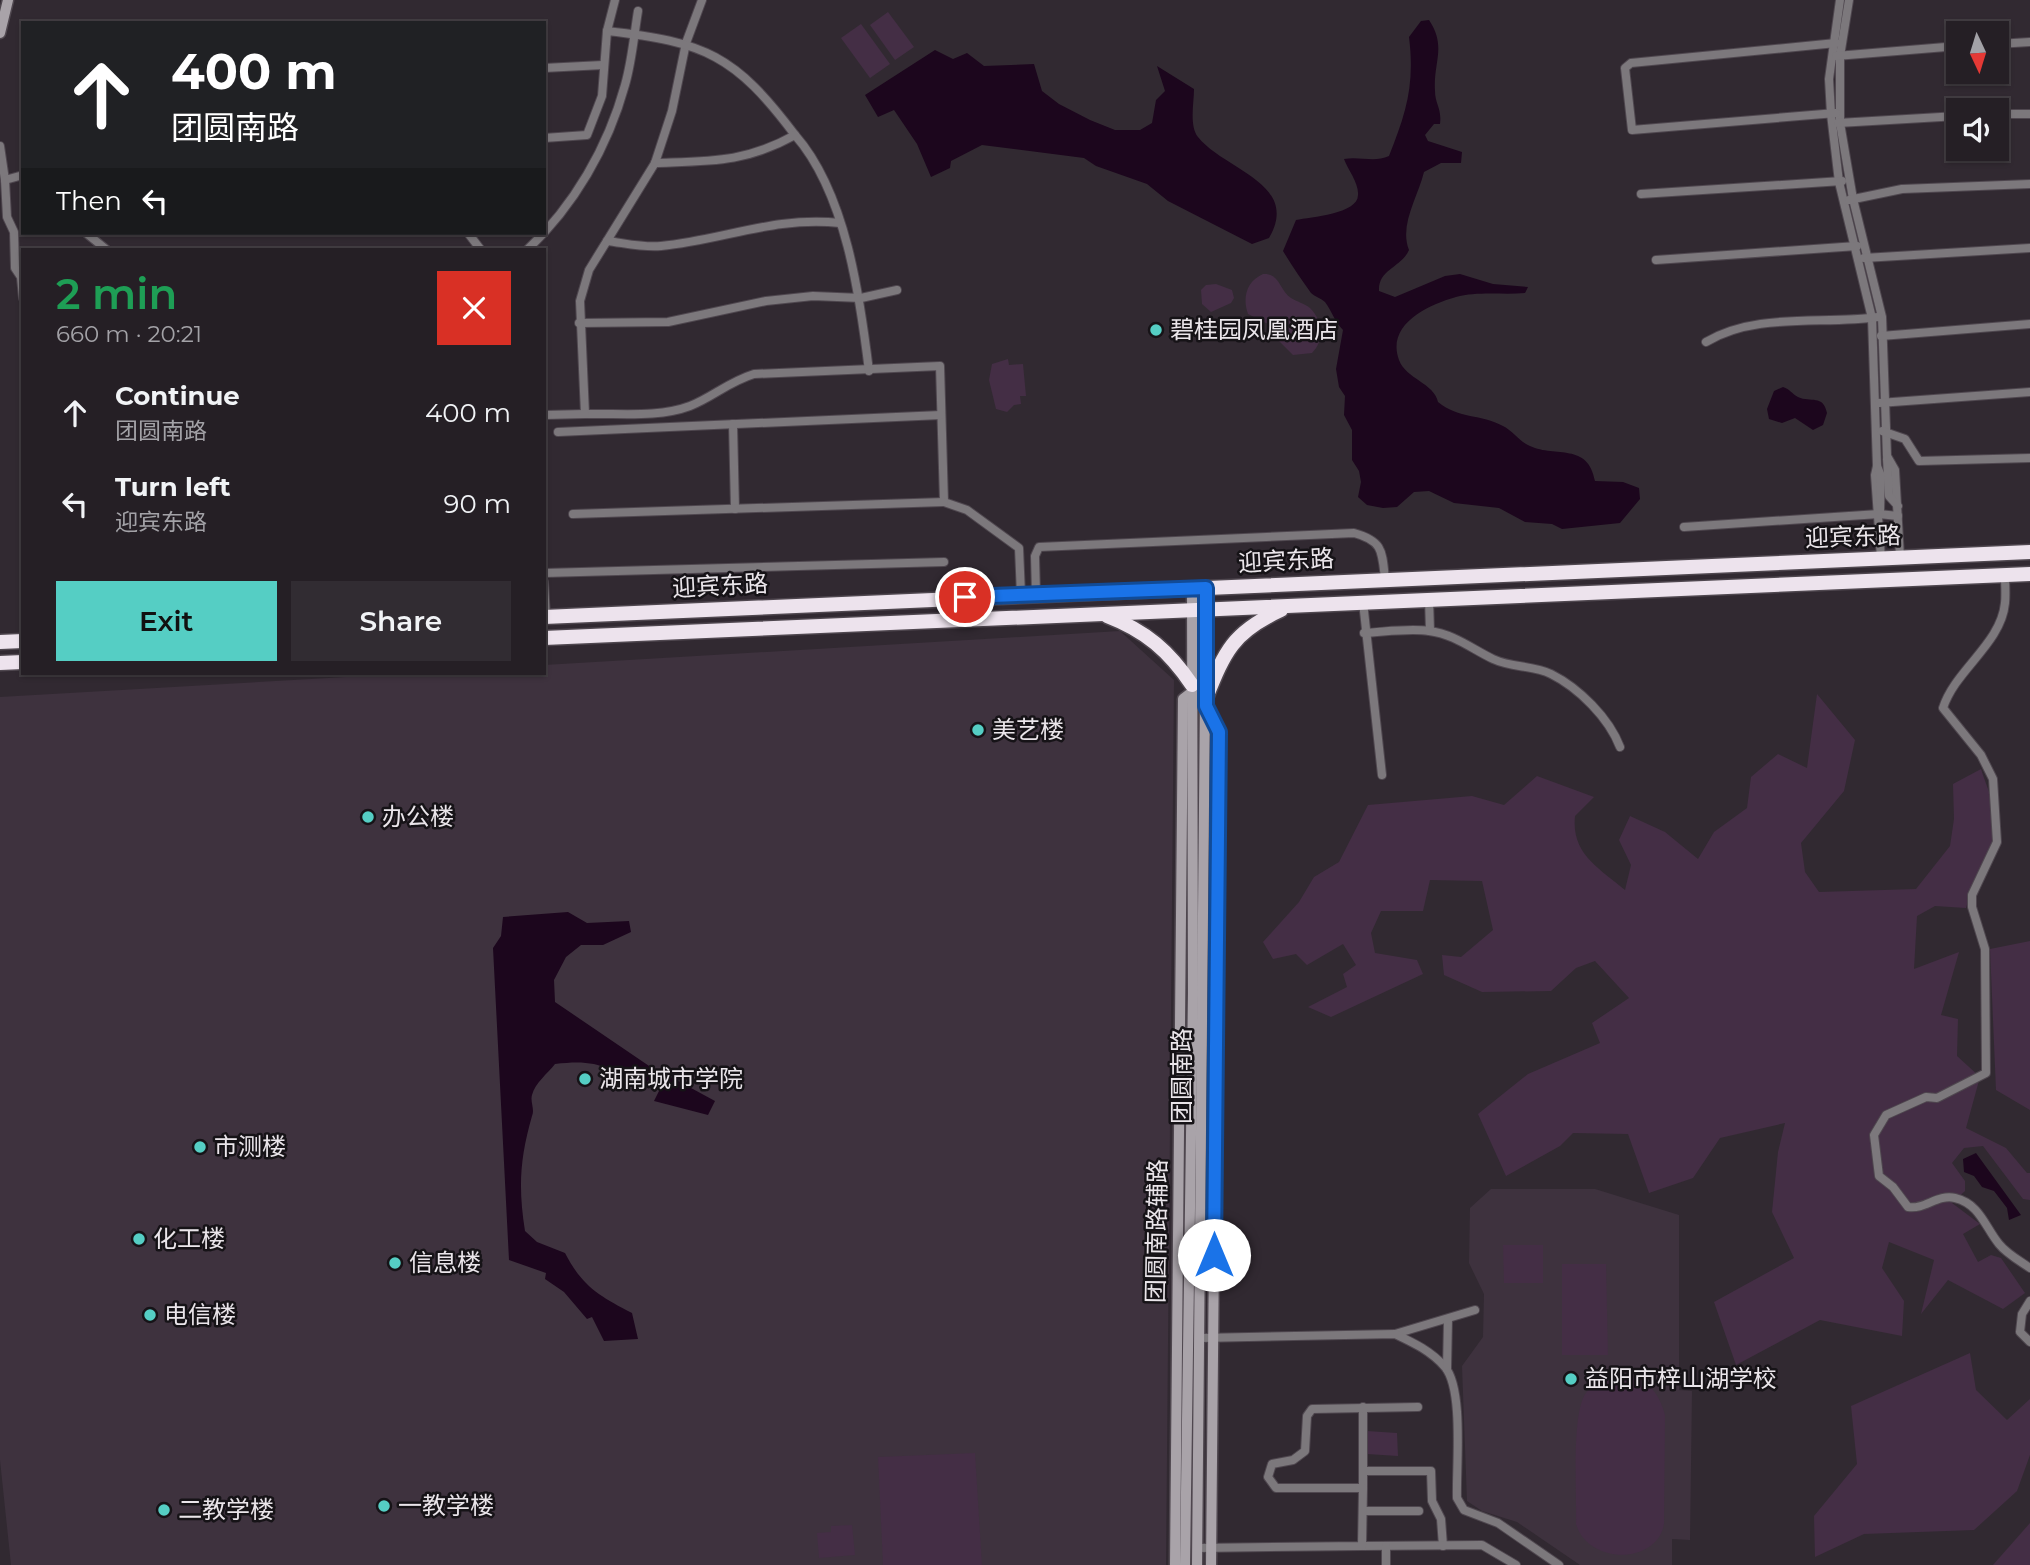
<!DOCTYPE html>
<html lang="en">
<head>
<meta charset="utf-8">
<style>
	:root { --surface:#251f25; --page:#312c32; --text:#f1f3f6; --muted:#a3a2a7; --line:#423d42; --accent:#55cec4 }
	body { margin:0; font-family:Montserrat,"Noto Sans SC",sans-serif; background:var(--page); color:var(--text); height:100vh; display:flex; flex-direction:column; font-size:26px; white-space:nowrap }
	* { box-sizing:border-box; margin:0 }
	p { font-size:23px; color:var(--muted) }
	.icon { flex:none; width:38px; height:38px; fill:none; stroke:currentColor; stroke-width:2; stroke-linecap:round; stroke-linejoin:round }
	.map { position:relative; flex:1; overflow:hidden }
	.details { position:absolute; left:21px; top:248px; width:525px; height:427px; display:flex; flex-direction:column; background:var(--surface); border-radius:0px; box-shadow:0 2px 5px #0004,0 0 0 2px var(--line) }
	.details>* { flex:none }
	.guide { position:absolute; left:21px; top:21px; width:525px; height:214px; border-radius:0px; box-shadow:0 2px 5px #0004,0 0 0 2px var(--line); background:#202124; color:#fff; overflow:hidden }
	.needle { width:46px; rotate:176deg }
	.tools { position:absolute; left:1946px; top:21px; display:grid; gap:14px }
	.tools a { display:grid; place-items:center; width:63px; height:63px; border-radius:0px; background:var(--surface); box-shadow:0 2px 5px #0004,0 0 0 2px var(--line); font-size:35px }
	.pin { position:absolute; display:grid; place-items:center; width:60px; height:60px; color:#fff; margin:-30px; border:4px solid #fff; border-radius:50%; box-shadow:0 2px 7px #0007 }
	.me { position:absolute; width:77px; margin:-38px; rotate:0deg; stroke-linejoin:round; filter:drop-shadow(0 0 5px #0008) }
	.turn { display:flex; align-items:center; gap:24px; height:147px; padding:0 35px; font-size:32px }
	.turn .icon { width:91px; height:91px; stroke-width:2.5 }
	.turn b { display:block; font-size:49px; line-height:60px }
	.then { display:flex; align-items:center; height:66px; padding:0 35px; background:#0003; gap:14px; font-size:26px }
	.round { display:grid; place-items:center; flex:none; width:74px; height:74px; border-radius:0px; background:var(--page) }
	.headline { display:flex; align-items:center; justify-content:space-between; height:119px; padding:0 35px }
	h1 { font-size:42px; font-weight:600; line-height:52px; color:#1e9e55 }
	.primary-button { display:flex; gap:14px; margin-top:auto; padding:14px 35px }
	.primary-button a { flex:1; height:80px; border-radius:0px; background:var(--accent); color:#111; font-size:28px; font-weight:600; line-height:80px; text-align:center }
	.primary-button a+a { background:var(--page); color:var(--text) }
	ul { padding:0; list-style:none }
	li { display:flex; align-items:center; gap:21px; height:91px; padding:0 35px }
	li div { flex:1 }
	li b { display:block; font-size:26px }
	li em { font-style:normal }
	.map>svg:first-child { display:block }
	.built { fill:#3e323e }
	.green { fill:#442e45 }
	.water { fill:#1c061d }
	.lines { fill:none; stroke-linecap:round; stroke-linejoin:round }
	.street-casing { stroke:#4f474f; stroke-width:10 }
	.secondary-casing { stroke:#4f474f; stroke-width:13 }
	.highway-casing { stroke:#4f474f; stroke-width:17 }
	.street { stroke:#7c787c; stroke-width:8 }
	.secondary { stroke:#a9a3a9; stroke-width:10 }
	.highway { stroke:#ede3ed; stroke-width:14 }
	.route-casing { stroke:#114b97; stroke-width:18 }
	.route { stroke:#1a73e8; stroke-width:12 }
	.poi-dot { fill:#55cec4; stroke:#161317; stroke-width:2.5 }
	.labels { text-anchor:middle; stroke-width:5; stroke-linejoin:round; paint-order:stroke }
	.poi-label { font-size:24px; fill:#eae5ea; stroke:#161317; text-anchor:start }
	.street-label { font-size:24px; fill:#eae5ea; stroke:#161317 }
</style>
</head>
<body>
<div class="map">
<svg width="2030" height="1565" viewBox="0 0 2030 1565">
	<rect width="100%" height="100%" fill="#312931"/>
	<!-- built -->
	<g class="built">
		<polygon points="1120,631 1174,680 1166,1565 11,1565 0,1460 0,697 398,674 544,674 544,665"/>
		<polygon points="1491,1189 1595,1189 1679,1215 1679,1390 1692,1391 1690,1540 1672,1539 1672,1565 1580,1565 1517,1522 1482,1511 1467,1501 1462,1366 1483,1337 1484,1294 1469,1263 1470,1208"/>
	</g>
	<!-- green -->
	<g class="green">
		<polygon points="888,12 914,47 895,60 870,25"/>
		<polygon points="861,24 890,64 870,78 841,38"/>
		<path d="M1263,274c17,-1 16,16 28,24 6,4 13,5 19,10 13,13 15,32 2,45l-19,2 -18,-18 -7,-13 -20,-10c-6,-17 -1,-33 15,-40z"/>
		<polygon points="1216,284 1232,290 1234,298 1231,303 1211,312 1202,304 1201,290 1206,285"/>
		<polygon points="1008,359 1009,365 1023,364 1026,396 1020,396 1021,404 1014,405 1007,412 996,409 989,380 992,364"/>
		<path d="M1817,694l38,46 -11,51 -43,52 4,29 14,20 97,-3 34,-43 4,-27 -1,-35 28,-15c5,16 14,35 15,52 2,23 -23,63 -30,87l-31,-2 -18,10 -3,53 45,-17 -18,63 17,4 -1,37 23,21 -14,51 40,20 21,25h3v27l-7,-1 -40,-53 -19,2 -12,15 13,18v10l-13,12 28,21 -17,10 15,28 13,-7 10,3 24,35 -22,16 -55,-29 -27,34 13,-54 -45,-18 -7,26 22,33 -2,35 -82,-16 -84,45 -22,-63 80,-44 -22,-46 6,-60 7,-29 -65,15 -27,40 -44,15 -21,-59 -55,-1 -13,13 -54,30 -28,-62 50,-40 72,-31 -8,-20 37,-25 -34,-37 -19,7 -25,23 -69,1 -38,-17 -2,-20 19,2 32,-27 -11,-49 -52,-1 -7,31h-42l-10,22 4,20 42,7 6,14 -92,43 -23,-10 39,-20 -4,-13 13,-9 -13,-21 -36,21 -11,-11 -23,5 -10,-17 36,-40 15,-25 25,-15 29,-57 104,-9 32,9 33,-29 57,21 -19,19c-4,38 24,52 50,74l6,-25 -12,-25 11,-24 35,16 33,27 16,-27 33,-24 4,-31 27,-23 29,14z"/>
		<polygon points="2030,941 2030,1110 1996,1090 1990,949"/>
		<polygon points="1503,1245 1543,1245 1543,1283 1504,1283"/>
		<polygon points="1562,1264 1606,1264 1608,1355 1562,1355"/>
		<polygon points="1970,1353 1976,1390 2007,1420 2030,1399 2030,1455 2017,1491 1974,1530 1864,1534 1815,1557 1814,1516 1857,1464 1851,1406"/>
		<path d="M1625,1375c23,5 34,17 40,40l-1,109c-7,41 -76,41 -88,0 1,-27 -5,-112 10,-131 9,-13 24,-17 39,-18z"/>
		<polygon points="1367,1431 1397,1433 1398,1456 1367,1454"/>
		<polygon points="975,1453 982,1565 883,1565 878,1457"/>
		<polygon points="2030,1523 2030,1565 1993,1565"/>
		<polygon points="852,1525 855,1555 819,1558 817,1533 831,1532 831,1526"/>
	</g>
	<!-- water -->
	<g class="water">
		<path d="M1429,20c18,27 4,42 6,71 0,13 7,17 5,33h-6l-9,11 3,6 34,11 -1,11h-20l-17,9c-6,25 -25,53 -15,78 -8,18 -31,19 -30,41l16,6 50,-21 15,-2 33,10 35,3 -3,6c-22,2 -48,-2 -69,4 -29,8 -70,28 -57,63 7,19 35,23 39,42 21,17 43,12 65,24 10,5 17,16 27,20 26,12 58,-4 65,35l28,1 16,6 1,11 -20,24 -58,6 -10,-5 -27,-2 -26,-14 -45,-5 -25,-12 -15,1 -17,15 -14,1 -16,-3 -9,-8 3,-15 -2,-11 -7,-11v-30l-8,-15 1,-19 -6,-9 -3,-18 7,-39c-9,-9 -11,-19 -18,-28 -4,-4 -10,-5 -14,-9 -10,-14 -19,-27 -28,-42l13,-31c15,-3 62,-6 62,-25 1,-12 -10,-25 -14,-36 16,-3 30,4 45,-3 17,-43 26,-71 20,-119l12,-16z"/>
		<path d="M935,50l18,9 14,-6 17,13 50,-2 8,27 17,13 31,16 25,10h25l12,-7 4,-23 9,-9 -8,-25 37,23c0,14 -5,36 4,48 26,33 103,46 71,101l-17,6 -84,-43 -21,-17 -51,-18 -12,-8 -102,-13 -31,16 -1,7 -19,9 -14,-33 -23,-34 -16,7 -13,-22z"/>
		<path d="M1783,387c7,2 9,7 15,10 13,6 25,-3 29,16l-4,12 -10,5 -18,-12 -13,5 -13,-4 -2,-10 7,-18z"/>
		<path d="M568,912l19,11 42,-2 2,11 -28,13h-22l-15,12 -12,23 1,22 100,68 -13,20c-33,-24 -46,-31 -87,-26 -7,9 -20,19 -23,31 -2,7 3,14 0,21 -12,42 -14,71 -7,115l12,11 28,11c17,33 34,43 67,60l6,26 -34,2 -12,-24 -5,2 -23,-27 -19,-13 1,-6 -37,-13 -16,-312 8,-12 2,-19z"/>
		<polygon points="667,1075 715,1101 708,1115 654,1101"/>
		<polygon points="1976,1153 2021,1215 2009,1220 2007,1208 1994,1191 1982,1187 1974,1176 1964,1172 1963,1159"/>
	</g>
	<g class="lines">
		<!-- street casing -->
		<g class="street-casing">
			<g id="street">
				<path d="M702,0l-16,43 -14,68 -17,52 -66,107 -9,31 5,113c34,-1 73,4 105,-8 23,-9 38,-24 64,-32l186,-8 4,136 23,8 52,38 2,47"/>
				<polyline points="1840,0 1829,79 1831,114 1839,182 1872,318 1877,466 1875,475 1881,558"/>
				<polyline points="1849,0 1840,56 1840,123 1853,199 1882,317 1887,456 1895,470 1900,557"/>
				<polyline points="607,31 615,0"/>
				<polyline points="1836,43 1631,63 1625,68 1632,130 1836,113"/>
				<polyline points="1997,44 2030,42"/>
				<polyline points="1836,56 1958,46"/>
				<polyline points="544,68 603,65"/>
				<polyline points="1997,114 2030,114"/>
				<polyline points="1838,123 1958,116"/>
				<path d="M544,138l43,-3 15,-39 5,-65c98,11 128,24 188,104"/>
				<polyline points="0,146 5,180"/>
				<path d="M655,163c55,-2 90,0 140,-28 51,58 65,162 74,236"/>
				<polyline points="23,175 5,180 7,217 14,232 15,268 21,277 23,298"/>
				<polyline points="1641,194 1842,181"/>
				<polyline points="1849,200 1902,189 2030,184"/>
				<polyline points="86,233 107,250"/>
				<polyline points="468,233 481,250"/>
				<path d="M607,241c17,2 37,7 54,5 63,-6 113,-30 179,-23"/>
				<path d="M527,250c47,-44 81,-103 98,-165 7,-24 9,-50 13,-74"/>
				<polyline points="1864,258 2030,248"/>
				<polyline points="1656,260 1857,246"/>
				<polyline points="579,323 668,322 766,301 813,296 861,298 897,290"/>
				<polyline points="1881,336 2030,324"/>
				<path d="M1706,342c50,-30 116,-17 172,-25"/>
				<polyline points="1879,403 2030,392"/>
				<polyline points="544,415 585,414"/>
				<polyline points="733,424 735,509"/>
				<polyline points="1882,431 1905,439 1919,461 2030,458"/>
				<polyline points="558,432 941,415"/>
				<polyline points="1887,459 1889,496 1898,506"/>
				<polyline points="1877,466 1881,476 1880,511"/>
				<polyline points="573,514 944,502"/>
				<polyline points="1684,527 1879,514 1898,516"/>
				<polyline points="544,573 944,562"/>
				<path d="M2005,575c0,9 1,19 0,28 -4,41 -50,67 -62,105l38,47 12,24 4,63 -25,53v12l13,42 1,124 -49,25 -11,-1 -40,18 -12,20 5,41 14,11 15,20c17,3 29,-13 47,-9 25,6 30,29 44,46 8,10 21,17 31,24"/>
				<polyline points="544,582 546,617"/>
				<path d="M1036,594l-1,-38 4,-9 315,-14c29,8 28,18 31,46"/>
				<polyline points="1429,599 1430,631"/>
				<polyline points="1363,602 1382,775"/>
				<path d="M1364,633c21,-1 45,-5 65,-2 25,3 43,18 64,28 19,9 40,6 58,15 28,14 58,44 69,73"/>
				<polyline points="2030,1301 2022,1314 2020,1332 2030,1342"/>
				<polyline points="1395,1334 1475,1310"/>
				<path d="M1201,1338l194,-4c19,9 36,17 50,33 19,23 11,100 12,131l7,12 34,13 61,42"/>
				<polyline points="1447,1369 1448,1319"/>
				<polyline points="1363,1471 1431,1471 1432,1501 1441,1519 1443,1546"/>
				<polyline points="1363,1488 1363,1407"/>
				<polyline points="1363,1511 1419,1511"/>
				<polyline points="1362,1546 1482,1545 1516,1565"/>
				<polyline points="1197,1548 1362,1546 1363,1488 1276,1488 1268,1477 1272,1464 1293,1460 1305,1451 1307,1416 1312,1409 1418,1407"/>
				<polyline points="1386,1565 1386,1546"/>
			</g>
		</g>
		<!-- secondary casing -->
		<g class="secondary-casing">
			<g id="secondary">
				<polyline points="0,33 8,0"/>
				<polyline points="1207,710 1219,732 1211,1565"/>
				<polyline points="1175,1565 1183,699 1192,692"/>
				<polyline points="1185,1565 1193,993 1192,588"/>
				<polyline points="1197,1565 1206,588"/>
			</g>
		</g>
		<!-- highway casing -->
		<g class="highway-casing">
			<g id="highway">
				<path d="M1107,616c39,15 62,35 85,69"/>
				<polyline points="544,617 2030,552"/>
				<polyline points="544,638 2030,574"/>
				<polyline points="0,642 23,641"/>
				<polyline points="0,663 23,662"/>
				<path d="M1206,698c19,-47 27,-66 75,-88"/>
			</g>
		</g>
		<!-- street -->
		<use href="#street" class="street"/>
		<!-- secondary -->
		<use href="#secondary" class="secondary"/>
		<!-- highway -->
		<use href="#highway" class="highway"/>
	</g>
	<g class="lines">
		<!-- route casing -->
		<g class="route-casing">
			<polyline id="route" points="965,597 1206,588 1206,706 1219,732 1214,1255"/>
		</g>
		<!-- route -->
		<use href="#route" class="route"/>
	</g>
	<!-- markers -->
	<g class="poi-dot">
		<circle cx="1156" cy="330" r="7"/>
		<circle cx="978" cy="730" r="7"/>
		<circle cx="368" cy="817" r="7"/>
		<circle cx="585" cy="1079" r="7"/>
		<circle cx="200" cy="1147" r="7"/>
		<circle cx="139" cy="1239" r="7"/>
		<circle cx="395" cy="1263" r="7"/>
		<circle cx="150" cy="1315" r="7"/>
		<circle cx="1571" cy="1379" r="7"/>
		<circle cx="384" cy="1506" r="7"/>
		<circle cx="164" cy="1510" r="7"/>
	</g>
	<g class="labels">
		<!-- poi labels -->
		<g class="poi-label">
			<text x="1170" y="338">碧桂园凤凰酒店</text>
			<text x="992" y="738">美艺楼</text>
			<text x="382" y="825">办公楼</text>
			<text x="599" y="1087">湖南城市学院</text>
			<text x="214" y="1155">市测楼</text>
			<text x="153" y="1247">化工楼</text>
			<text x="409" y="1271">信息楼</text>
			<text x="164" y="1323">电信楼</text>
			<text x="1585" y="1387">益阳市梓山湖学校</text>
			<text x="398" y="1514">一教学楼</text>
			<text x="178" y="1518">二教学楼</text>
		</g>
		<!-- street labels -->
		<g class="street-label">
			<text transform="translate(1853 537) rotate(-2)" y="8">迎宾东路</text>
			<text transform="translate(1286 561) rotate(-3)" y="8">迎宾东路</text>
			<text transform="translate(720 586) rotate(-3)" y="8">迎宾东路</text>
			<text transform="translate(1182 1076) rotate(-90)" y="8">团圆南路</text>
			<text transform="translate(1157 1231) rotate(-89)" y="8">团圆南路辅路</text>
		</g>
	</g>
</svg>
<div class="tools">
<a><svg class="needle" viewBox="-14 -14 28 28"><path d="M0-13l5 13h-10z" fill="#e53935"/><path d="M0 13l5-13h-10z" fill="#a3a2a7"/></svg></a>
<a><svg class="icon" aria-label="sound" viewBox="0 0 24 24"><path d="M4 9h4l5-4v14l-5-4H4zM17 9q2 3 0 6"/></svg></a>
</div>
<div class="pin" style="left:965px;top:597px;background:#d93025"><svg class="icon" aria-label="arrive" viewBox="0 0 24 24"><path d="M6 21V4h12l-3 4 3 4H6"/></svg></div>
<svg class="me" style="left:1214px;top:1255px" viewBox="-20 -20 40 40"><circle r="19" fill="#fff"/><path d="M0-13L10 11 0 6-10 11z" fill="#1a73e8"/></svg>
<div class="guide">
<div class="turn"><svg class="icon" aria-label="ahead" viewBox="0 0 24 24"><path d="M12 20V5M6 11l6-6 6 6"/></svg><div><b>400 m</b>团圆南路</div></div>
<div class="then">Then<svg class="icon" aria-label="left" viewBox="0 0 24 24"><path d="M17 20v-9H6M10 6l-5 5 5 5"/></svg></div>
</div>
<section class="details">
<div class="headline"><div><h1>2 min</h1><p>660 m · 20:21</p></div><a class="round" style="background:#d93025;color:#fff"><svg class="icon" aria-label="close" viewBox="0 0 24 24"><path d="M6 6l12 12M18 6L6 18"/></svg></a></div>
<ul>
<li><svg class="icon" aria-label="ahead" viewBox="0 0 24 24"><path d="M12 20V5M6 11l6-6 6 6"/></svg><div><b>Continue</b><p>团圆南路</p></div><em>400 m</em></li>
<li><svg class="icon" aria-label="left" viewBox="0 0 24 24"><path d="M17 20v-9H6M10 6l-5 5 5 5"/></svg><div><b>Turn left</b><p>迎宾东路</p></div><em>90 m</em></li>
</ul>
<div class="primary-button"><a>Exit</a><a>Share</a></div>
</section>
</div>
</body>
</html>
